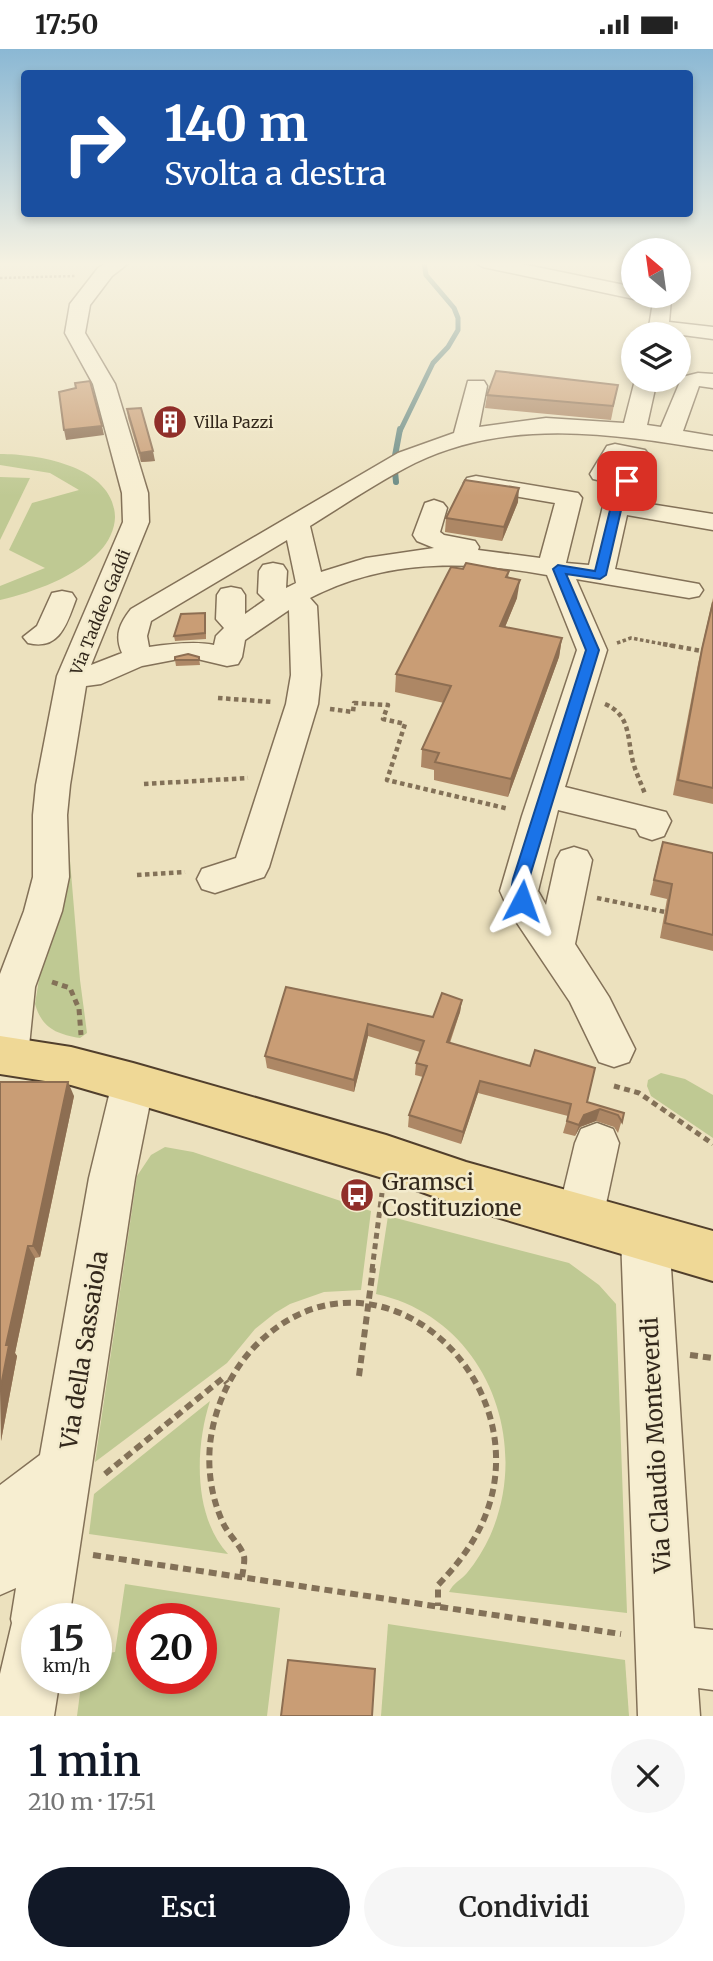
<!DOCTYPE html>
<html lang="it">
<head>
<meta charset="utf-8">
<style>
	:root { --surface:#fff; --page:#f6f6f6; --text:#222; --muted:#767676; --accent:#111827 }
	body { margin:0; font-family:Merriweather,serif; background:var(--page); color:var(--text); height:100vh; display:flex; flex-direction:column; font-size:26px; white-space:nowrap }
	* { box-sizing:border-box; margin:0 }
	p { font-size:23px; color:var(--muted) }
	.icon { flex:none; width:38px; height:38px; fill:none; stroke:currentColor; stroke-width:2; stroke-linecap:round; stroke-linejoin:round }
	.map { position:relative; height:1667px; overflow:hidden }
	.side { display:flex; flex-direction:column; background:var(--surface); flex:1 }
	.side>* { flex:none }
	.top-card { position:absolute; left:21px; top:21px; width:672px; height:147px; border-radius:7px; box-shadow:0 4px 10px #0003; background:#1a4fa0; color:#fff; overflow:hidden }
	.needle { width:46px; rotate:331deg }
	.buttons { position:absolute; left:621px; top:189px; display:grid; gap:14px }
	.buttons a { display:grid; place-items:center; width:70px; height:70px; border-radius:50%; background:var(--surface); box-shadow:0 4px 10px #0003; font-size:35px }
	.speed { position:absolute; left:21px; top:1554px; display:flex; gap:14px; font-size:35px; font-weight:700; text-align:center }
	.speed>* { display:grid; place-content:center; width:91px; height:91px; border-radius:50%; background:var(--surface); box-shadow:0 4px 10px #0003; line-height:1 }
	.speed small { font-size:18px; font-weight:400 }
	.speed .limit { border:10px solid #d22; background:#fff; color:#111 }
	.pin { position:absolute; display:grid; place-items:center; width:60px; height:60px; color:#fff; margin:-30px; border-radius:14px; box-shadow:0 4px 10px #0006 }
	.me { position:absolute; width:77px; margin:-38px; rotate:4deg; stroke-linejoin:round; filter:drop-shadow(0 0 5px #0008) }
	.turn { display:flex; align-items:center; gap:24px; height:147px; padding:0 28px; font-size:32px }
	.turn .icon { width:91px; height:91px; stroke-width:2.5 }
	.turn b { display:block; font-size:49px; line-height:60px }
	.round { display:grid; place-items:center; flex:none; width:74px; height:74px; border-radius:37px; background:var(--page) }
	.head { display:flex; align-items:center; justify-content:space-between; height:119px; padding:0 28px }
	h1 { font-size:42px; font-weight:600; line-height:52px; color:var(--accent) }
	.action { display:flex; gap:14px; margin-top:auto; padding:14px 28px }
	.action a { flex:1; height:80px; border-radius:42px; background:var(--accent); color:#fff; font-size:28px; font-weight:600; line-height:80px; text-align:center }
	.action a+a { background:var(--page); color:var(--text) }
	.status { display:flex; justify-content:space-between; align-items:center; height:49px; padding:0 35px; background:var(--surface); direction:ltr }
	.status svg { height:19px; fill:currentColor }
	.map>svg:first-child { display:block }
	.green { fill:#bfc993; fill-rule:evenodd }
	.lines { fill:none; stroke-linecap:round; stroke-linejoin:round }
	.stream-far1 { stroke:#698a84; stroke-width:5 }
	.stream { stroke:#698a84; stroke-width:6 }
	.minor-casing { stroke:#837158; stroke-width:3 }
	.major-casing { stroke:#513f2c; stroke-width:4 }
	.path-far4 { stroke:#837158; stroke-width:2.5; stroke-dasharray:2.5 2; stroke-linecap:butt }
	.path-far3 { stroke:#837158; stroke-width:3.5; stroke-dasharray:3.5 2.5; stroke-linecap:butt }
	.path-far2 { stroke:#837158; stroke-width:4.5; stroke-dasharray:4.5 3.5; stroke-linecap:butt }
	.path-far1 { stroke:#837158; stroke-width:5; stroke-dasharray:6 4.5; stroke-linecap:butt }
	.path { stroke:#837158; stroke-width:6; stroke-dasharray:8 5; stroke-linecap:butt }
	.minor { fill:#f7eed1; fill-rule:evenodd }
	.major { fill:#efd896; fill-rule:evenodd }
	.wall { fill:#ad8765 }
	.shaded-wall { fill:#8d6e52 }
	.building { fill:#c99d75; stroke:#8d6e52; stroke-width:2 }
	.route { fill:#1a73e8; stroke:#114b97; stroke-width:2 }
	.labels { text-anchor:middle; stroke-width:5; stroke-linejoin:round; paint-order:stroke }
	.far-poi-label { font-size:16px; fill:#33281c; stroke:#f3ebcd; text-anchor:start }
	.far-street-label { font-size:16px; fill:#33281c; stroke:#f3ebcd }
	.near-poi-label { font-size:23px; fill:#33281c; stroke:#f3ebcd; text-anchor:start }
	.near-street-label { font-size:23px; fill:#33281c; stroke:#f3ebcd }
</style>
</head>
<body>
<div class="status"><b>17:50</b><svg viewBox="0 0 49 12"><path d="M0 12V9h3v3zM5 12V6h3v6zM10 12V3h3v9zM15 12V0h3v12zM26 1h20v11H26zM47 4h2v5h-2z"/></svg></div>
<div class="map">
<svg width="713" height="1667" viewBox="0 0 713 1667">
	<rect width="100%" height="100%" fill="#ece1be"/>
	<!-- green -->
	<g class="green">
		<path d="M0,405c40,0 114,13 115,63 0,12 -7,26 -15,34 -24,26 -66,41 -100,49v-14l45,-18 -36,-18 23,-47 47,-13 -29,-17 -50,-8z"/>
		<polygon points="0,428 30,429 0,491"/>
		<path d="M66,764l14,167 7,53 -7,5c-24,-4 -38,-10 -45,-34z"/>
		<polygon points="661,1024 685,1030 713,1046 713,1089 651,1047 647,1037 648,1031"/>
		<polygon points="165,1098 193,1103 371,1162 361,1241 324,1243 290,1255 275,1264 255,1280 227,1314 95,1413 137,1127 151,1106"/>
		<path d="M388,1167l181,47 30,22 17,19 11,309 -178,-21c4,-9 12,-12 18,-19 9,-11 17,-24 23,-37 43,-97 -6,-219 -114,-242z"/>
		<path d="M210,1352c-15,47 -17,115 18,153l-139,-20 5,-40z"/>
		<path d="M125,1535l155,24 -13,108h-190l5,-38h14v-23l19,-3zM142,1570h59v59h-59z"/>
		<polygon points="388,1575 625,1611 629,1667 381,1667"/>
	</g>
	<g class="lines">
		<!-- stream-far1 -->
		<polyline class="stream-far1" points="400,382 433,314 448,298 458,281 458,269 454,259 426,226 424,213"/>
		<!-- stream -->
		<polyline class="stream" points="396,433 394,412 400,380"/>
		<!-- minor casing -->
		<g class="minor-casing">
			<g id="minor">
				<path d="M108,213h22l-18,14 -22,29 -5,28 30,51 33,109 1,29 -58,143 31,-12c-8,-18 -2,-30 9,-44l267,-156 56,-20 14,-52h16l3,5 -8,41 67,-9 78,5 11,-43h22l-10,45 14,2 21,-50 16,-4 15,1v14l-14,-2 -16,45 30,5v14c-99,-16 -203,-33 -298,13 -36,18 -71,42 -105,63l11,46 45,-14 68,-10 -17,-7 -4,-6 12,-32 9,-3 9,3 4,5 -7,24 4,3 31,6 4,6 -1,3 62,8 15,-55 -88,-15 -3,-5 3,-5 9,-2 102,17 4,5 -16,65 23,2 14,-59 20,-46 -12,19 -9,2 -9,-2 -3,-5 17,-28 8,-2 30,6 4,5 -18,46 82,13v16l-86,-15 -12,54 84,15 4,6 -4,6 -10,2 -113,-19 31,71 -42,137 101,25 5,9 -7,15 -12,4 -12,-4 -4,-7 -78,-19 -20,81 8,14 10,-45 5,-9 13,-4 13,4 5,9 -17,84 34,53 26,52 -6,13 -15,5 -15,-5 -29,-60 -61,-91 -9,-20 22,-75 55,-166 -30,-75c-82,-15 -162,-16 -237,23l7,8 4,69 -3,29 -49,163 -5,10 -49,16 -13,-4 -5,-10 5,-10 34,-11 50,-154 5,-29 -2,-65 -44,30 -3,17 -4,7 -11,2 -38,-9 -47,9 -41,18 -15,2 -16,99 -3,30 2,62 -7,34 -27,76 -7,69 -6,13 -15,5 -7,-2v-98l24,-63 9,-34v-62l3,-30 21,-109 66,-154 -1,-29 -29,-109 -28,-51 5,-29 28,-36zM287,491l9,43 -10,5 1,-17 -4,-6 -10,-2 -10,2 -4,6 -1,22 7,7 -20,14v-19l-4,-6 -10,-2 -10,2 -4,6 -1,24 8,9 -8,8 -2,9c-19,-4 -44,-1 -65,2l-2,-11 4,-15z"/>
				<polygon points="474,213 512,213 634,238 634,247 642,247 634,250 483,218"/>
				<polygon points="654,247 668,247 671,250 669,273 713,278 713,290 652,282 649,278"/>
				<path d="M62,542l10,2 4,6c-9,24 -16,52 -48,44l-5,-6 14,-11 15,-33z"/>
				<polygon points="133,1015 148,1021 154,1034 135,1129 69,1570 37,1570 37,1629 60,1629 54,1667 0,1667 0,1625 12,1574 11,1570 16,1539 0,1546 0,1436 40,1406 89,1129 112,1034 118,1021"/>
				<polygon points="597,1074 613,1080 619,1094 603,1169 597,1185 580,1192 563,1185 557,1169 575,1094 581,1080"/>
				<polygon points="645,1164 662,1171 669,1187 694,1579 713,1581 713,1641 698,1639 700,1667 638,1667 621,1187 628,1171"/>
			</g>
		</g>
		<!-- major casing -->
		<g class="major-casing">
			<polygon id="major" points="0,987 71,998 133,1014 386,1086 466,1113 713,1182 713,1232 466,1159 386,1130 133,1054 71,1036 0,1025"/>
		</g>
		<!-- path-far4 -->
		<polyline class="path-far4" points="0,229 75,227"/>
		<!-- path-far3 -->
		<polyline class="path-far3" points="617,594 631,589 673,597"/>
		<!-- path-far2 -->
		<g class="path-far2">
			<polyline points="663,595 713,604"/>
			<polyline points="218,649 273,653"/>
			<path d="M605,655c26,11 22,34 28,58 3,11 8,21 12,32"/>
			<polyline points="330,660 353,663 354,654 388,656 383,670 405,675 387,731 509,760"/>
			<polyline points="144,735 248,729"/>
			<polyline points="137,826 185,823"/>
			<polyline points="597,849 670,864"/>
		</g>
		<!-- path-far1 -->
		<g class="path-far1">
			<polyline points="52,933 70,939 79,960 81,986"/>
			<polyline points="614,1037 639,1044 713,1095"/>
			<polyline points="372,1221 382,1144"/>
		</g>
		<!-- path -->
		<g class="path">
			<polyline points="690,1306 713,1309"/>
			<polyline points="359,1327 373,1219"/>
			<polyline points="105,1425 223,1329 227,1334"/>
			<polyline points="93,1506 621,1585"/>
			<path d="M242,1528c1,-6 3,-16 2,-21 -3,-10 -15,-21 -20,-31 -14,-29 -18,-63 -12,-94 7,-36 26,-72 54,-95 107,-92 249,23 228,149 -7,40 -28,71 -56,100v21"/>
		</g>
		<!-- minor -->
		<use href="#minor" class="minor"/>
		<!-- major -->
		<use href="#major" class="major"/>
	</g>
	<!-- wall -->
	<g class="wall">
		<polygon points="618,336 611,371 485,359 487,346"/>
		<polygon points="127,360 155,412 141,413 128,369"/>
		<polygon points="518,453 502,492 445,483 446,469"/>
		<polygon points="463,520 509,522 508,529 517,549 505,578 562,589 559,608 508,748 434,731 434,721 421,718 422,700 444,654 395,643 396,625"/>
		<polygon points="713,549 713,755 673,746 698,615"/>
		<polygon points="206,569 206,590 175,592 174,587"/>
		<polygon points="199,608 200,616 176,617 175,611"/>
		<polygon points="663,793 713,804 713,902 660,889 667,850 650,846 659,807"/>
		<polygon points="286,938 433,968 462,951 460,963 450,994 587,1053 624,1064 618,1084 614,1078 596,1072 580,1078 575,1087 563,1084 568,1067 478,1044 461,1095 408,1078 409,1066 423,1028 415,1026 416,1014 420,1003 368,987 354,1043 267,1019 265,1007"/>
		<polygon points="0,1032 74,1047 40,1208 35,1209 15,1304 17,1307 1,1392"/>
	</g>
	<!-- shaded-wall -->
	<g class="shaded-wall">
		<polygon points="102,377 104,386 66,391 64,381"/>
		<polygon points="153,402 155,412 141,413 140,404"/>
		<polygon points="519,439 518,453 502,492 504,478"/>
		<polygon points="520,531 517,549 498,595 500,577"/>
		<polygon points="562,589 559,608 508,748 511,730"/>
		<polygon points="462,951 460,963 445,1005 447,993"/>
		<polygon points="368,975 368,987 354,1043 354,1031"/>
		<polygon points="480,1032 478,1044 461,1095 463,1083"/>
		<polygon points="68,1033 74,1047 40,1208 33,1197"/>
		<polygon points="600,1060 596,1072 580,1078 575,1087 579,1076 584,1066"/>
		<polygon points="28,1197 35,1209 15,1304 17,1307 1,1392 0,1342 6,1296"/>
	</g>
	<!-- building -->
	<g class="building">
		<polygon points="496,322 618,336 613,357 487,346"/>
		<polygon points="90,332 102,377 64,381 59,343 76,339 75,334"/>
		<polygon points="141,359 153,402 140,404 127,360"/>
		<polygon points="465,431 519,439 504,478 446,469"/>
		<polygon points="466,514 509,522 506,528 520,531 500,577 562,589 511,730 435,713 439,704 422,700 451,637 396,625 451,518 463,520"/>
		<polygon points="713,553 713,739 678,731 702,600"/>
		<polygon points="205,564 205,584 174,587 181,565"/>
		<polygon points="188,605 199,608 199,611 175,611 175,608"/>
		<polygon points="663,793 713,804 713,886 665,874 672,835 654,831"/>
		<polygon points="286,938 433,968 442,944 462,951 447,993 530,1017 535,1001 595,1019 587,1053 624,1064 622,1073 618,1066 600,1060 584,1066 579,1076 567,1072 571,1055 480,1032 463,1083 409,1066 427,1017 416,1014 424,992 368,975 354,1031 265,1007"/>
		<polygon points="0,1033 68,1033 33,1197 28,1197 6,1296 9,1296 0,1342"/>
		<polygon points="288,1611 375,1620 372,1667 281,1667"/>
	</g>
	<!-- sky -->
	<linearGradient id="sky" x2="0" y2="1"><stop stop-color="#8bb8d4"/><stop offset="0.48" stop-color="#f6f2e2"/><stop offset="1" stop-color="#f6f2e2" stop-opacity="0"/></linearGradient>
	<rect width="713" height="447" fill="url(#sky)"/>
	<!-- route -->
	<path class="route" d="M623,429l9,3 -10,25 -16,69 -6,4 -34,-5 33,76 -70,229 -2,12 3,10 -8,6c-13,-4 -11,-18 -9,-28l73,-229 -33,-81 5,-4 37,6 16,-65z"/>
	<!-- icons -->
	<defs>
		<g id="building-disc" transform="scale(1.75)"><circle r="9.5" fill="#902f2a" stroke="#f3ebcd"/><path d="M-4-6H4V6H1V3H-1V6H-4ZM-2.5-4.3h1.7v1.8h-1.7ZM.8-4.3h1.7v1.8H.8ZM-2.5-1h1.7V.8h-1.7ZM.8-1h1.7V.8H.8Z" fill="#fff"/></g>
		<g id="bus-disc" transform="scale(1.75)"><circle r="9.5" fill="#902f2a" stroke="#f3ebcd"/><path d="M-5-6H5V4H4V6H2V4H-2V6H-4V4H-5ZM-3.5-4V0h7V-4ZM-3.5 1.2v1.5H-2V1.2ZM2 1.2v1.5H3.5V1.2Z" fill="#fff"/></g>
	</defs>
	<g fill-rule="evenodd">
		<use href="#building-disc" x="170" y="373"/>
		<use href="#bus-disc" x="357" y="1146"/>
	</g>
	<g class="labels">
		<!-- far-poi labels -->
		<g class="far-poi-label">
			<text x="194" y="379">Villa Pazzi</text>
		</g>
		<!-- far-street labels -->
		<g class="far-street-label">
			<text transform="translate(100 563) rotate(-68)" y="6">Via Taddeo Gaddi</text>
		</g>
		<!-- near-poi labels -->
		<g class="near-poi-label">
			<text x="382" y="1141">Gramsci<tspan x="382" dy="26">Costituzione</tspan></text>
		</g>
		<!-- near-street labels -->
		<g class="near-street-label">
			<text transform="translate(84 1301) rotate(-81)" y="8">Via della Sassaiola</text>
			<text transform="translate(656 1396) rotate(-93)" y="8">Via Claudio Monteverdi</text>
		</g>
	</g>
</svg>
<div class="buttons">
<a><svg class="needle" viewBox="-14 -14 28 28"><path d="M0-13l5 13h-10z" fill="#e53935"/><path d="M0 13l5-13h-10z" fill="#767676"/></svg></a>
<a><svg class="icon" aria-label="layers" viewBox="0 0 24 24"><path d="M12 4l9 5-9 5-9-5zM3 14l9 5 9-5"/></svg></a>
</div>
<div class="speed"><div>15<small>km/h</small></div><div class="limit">20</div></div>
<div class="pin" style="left:627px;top:432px;background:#d93025"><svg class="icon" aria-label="arrive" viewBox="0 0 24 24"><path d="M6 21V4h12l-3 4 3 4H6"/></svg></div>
<svg class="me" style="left:522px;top:852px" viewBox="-20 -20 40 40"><path d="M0-17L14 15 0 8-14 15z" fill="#1a73e8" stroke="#fff" stroke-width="4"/></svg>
<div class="top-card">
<div class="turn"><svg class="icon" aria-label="right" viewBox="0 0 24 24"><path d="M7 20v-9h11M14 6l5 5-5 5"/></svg><div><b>140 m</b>Svolta a destra</div></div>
</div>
</div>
<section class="side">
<div class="head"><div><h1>1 min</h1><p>210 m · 17:51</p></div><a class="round"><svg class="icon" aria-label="close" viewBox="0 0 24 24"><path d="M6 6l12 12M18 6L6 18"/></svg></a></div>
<div class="action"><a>Esci</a><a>Condividi</a></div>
</section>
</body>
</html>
